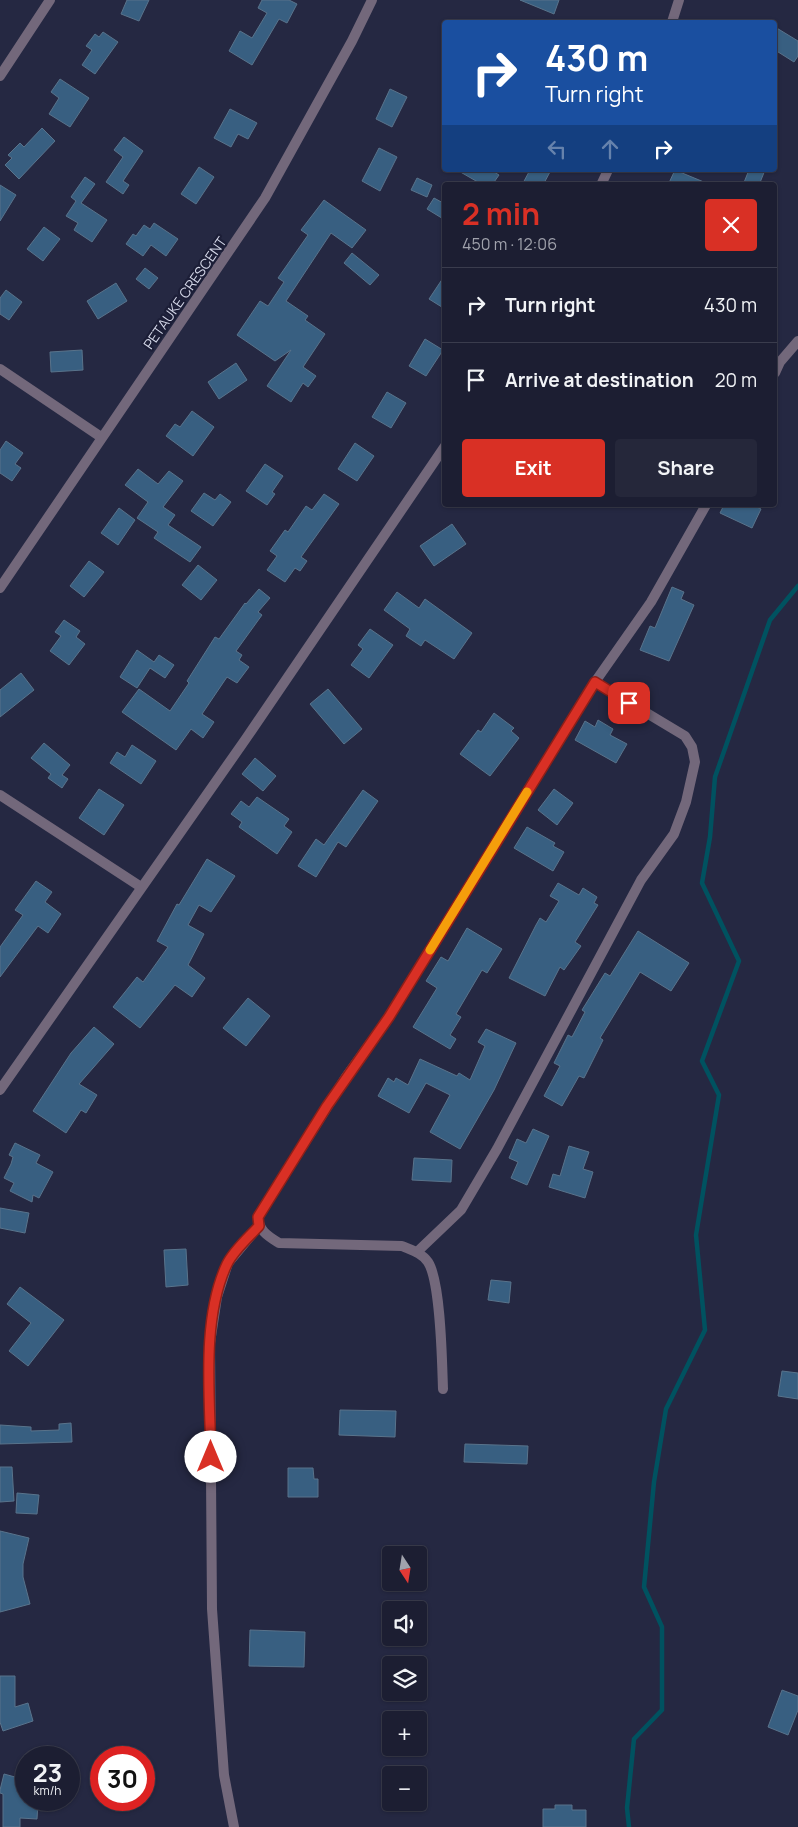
<!DOCTYPE html>
<html lang="en">
<head>
<meta charset="utf-8">
<style>
	:root { --surface:#1c1e32; --page:#25273a; --text:#f1f3f6; --muted:#a0a2ac; --line:#3a3c4d; --accent:#d93025 }
	body { margin:0; font-family:Manrope,sans-serif; background:var(--page); color:var(--text); height:100vh; display:flex; flex-direction:column; font-size:19px; white-space:nowrap }
	* { box-sizing:border-box; margin:0 }
	p { font-size:16px; color:var(--muted) }
	.icon { flex:none; width:28px; height:28px; fill:none; stroke:currentColor; stroke-width:2; stroke-linecap:round; stroke-linejoin:round }
	.map { position:relative; flex:1; overflow:hidden }
	.drawer { position:absolute; left:442px; top:182px; width:335px; height:325px; display:flex; flex-direction:column; background:var(--surface); border-radius:5px; box-shadow:0 1px 4px #0004,0 0 0 1px var(--line) }
	.drawer>* { flex:none }
	.guide { position:absolute; left:442px; top:20px; width:335px; height:152px; border-radius:5px; box-shadow:0 1px 4px #0004,0 0 0 1px var(--line); background:#1a4fa0; color:#fff; overflow:hidden }
	.needle { width:32px; rotate:168deg }
	.fabs { position:absolute; left:382px; top:1546px; display:grid; gap:10px }
	.fabs a { display:grid; place-items:center; width:45px; height:45px; border-radius:5px; background:var(--surface); box-shadow:0 1px 4px #0004,0 0 0 1px var(--line); font-size:25px }
	.speed { position:absolute; left:15px; top:1746px; display:flex; gap:10px; font-size:25px; font-weight:700; text-align:center }
	.speed>* { display:grid; place-content:center; width:65px; height:65px; border-radius:50%; background:var(--surface); box-shadow:0 1px 4px #0004,0 0 0 1px var(--line); line-height:1 }
	.speed small { font-size:12px; font-weight:400 }
	.speed .limit { border:8px solid #d22; background:#fff; color:#111 }
	.pin { position:absolute; display:grid; place-items:center; width:42px; height:42px; color:#fff; margin:-21px; border-radius:10px; box-shadow:0 2px 8px #0006 }
	.me { position:absolute; width:55px; margin:-28px; rotate:0deg; stroke-linejoin:round; filter:drop-shadow(0 0 4px #0008) }
	.turn { display:flex; align-items:center; gap:18px; height:105px; padding:0 20px; font-size:22px }
	.turn .icon { width:65px; height:65px; stroke-width:2.5 }
	.turn b { display:block; font-size:35px; line-height:42px }
	.lanes { display:flex; align-items:center; height:48px; padding:0 20px; background:#0003; justify-content:center; gap:25px; direction:ltr }
	.lanes .off { opacity:.35 }
	.round { display:grid; place-items:center; flex:none; width:52px; height:52px; border-radius:5px; background:var(--page) }
	.overview { display:flex; align-items:center; justify-content:space-between; height:85px; padding:0 20px }
	h1 { font-size:30px; font-weight:700; line-height:38px; color:var(--accent) }
	.action { display:flex; gap:10px; margin-top:auto; padding:10px 20px }
	.action a { flex:1; height:58px; border-radius:5px; background:var(--accent); color:#fff; font-size:20px; font-weight:700; line-height:58px; text-align:center }
	.action a+a { background:var(--page); color:var(--text) }
	ul { padding:0; list-style:none }
	li { display:flex; align-items:center; gap:15px; height:75px; padding:0 20px; border-top:1px solid var(--line) }
	li div { flex:1 }
	li b { display:block; font-size:19px }
	li em { font-style:normal }
	.map>svg:first-child { display:block }
	.lines { fill:none; stroke-linecap:round; stroke-linejoin:round }
	.stream { stroke:#005260; stroke-width:4.5 }
	.building { fill:#385f81; stroke:#59738b }
	.street { stroke:#73687b; stroke-width:10 }
	.route-casing { stroke:#8d1f18; stroke-width:12 }
	.route { stroke:#d93025; stroke-width:9 }
	.slow { stroke:#f59e0b; stroke-width:9 }
	.labels { text-anchor:middle; stroke-width:4.5; stroke-linejoin:round; paint-order:stroke }
	.street-label { font-size:14px; fill:#d4d7e8; stroke:#1c1e37 }
</style>
</head>
<body>
<div class="map">
<svg width="798" height="1827" viewBox="0 0 798 1827">
	<rect width="100%" height="100%" fill="#252842"/>
	<g class="lines">
		<!-- stream -->
		<polyline class="stream" points="629,1827 627,1808 634,1739 662,1710 662,1627 644,1587 654,1482 666,1409 705,1330 696,1235 719,1095 702,1061 739,961 702,883 710,837 715,777 770,620 798,586"/>
	</g>
	<!-- building -->
	<g class="building">
		<polygon points="127,0 149,0 139,21 121,14"/>
		<polygon points="262,0 289,0 297,4 287,23 279,19 252,65 229,51 240,31 252,38 267,13 258,8"/>
		<polygon points="520,0 559,0 554,14"/>
		<polygon points="775,27 798,41 798,56 794,62 775,50"/>
		<polygon points="103,32 118,42 95,74 82,65 92,50 86,46 95,34 99,37"/>
		<polygon points="60,79 89,98 70,127 49,114 59,98 51,92"/>
		<polygon points="390,89 407,97 392,127 376,119"/>
		<polygon points="230,109 257,123 248,139 238,134 231,147 214,138"/>
		<polygon points="42,128 55,141 19,179 5,165 12,158 8,155 20,143 24,147"/>
		<polygon points="124,137 143,151 123,181 129,185 123,194 106,182 123,157 114,150"/>
		<polygon points="379,148 397,157 380,191 362,181"/>
		<polygon points="199,167 214,177 196,204 181,194"/>
		<polygon points="457,170 491,170 499,175 492,185 483,185"/>
		<polygon points="530,170 551,170 543,185 522,185"/>
		<polygon points="675,170 711,185 668,185"/>
		<polygon points="749,170 765,170 759,185 743,185"/>
		<polygon points="85,177 95,184 81,203 107,220 92,242 74,230 78,223 66,216 76,201 71,197"/>
		<polygon points="417,178 432,185 427,197 411,190"/>
		<polygon points="0,185 16,195 0,221"/>
		<polygon points="434,198 445,204 445,220 427,209"/>
		<polygon points="324,200 366,230 352,248 331,233 286,301 308,316 305,320 325,334 303,367 316,376 308,387 303,383 291,402 267,386 291,350 275,361 237,335 260,301 268,306 284,282 278,278 308,235 301,230"/>
		<polygon points="154,223 178,239 166,256 151,245 143,256 126,244 133,234 136,236 144,225 150,229"/>
		<polygon points="44,227 60,239 43,261 27,249"/>
		<polygon points="352,253 379,275 370,285 344,263"/>
		<polygon points="145,268 158,278 149,289 136,279"/>
		<polygon points="445,275 445,309 429,299"/>
		<polygon points="116,283 127,301 98,319 87,301"/>
		<polygon points="6,290 22,302 9,320 0,314 0,298"/>
		<polygon points="425,339 443,350 426,376 409,366"/>
		<polygon points="82,350 83,370 51,372 50,352"/>
		<polygon points="236,363 247,380 219,399 208,382"/>
		<polygon points="387,392 406,403 391,428 372,417"/>
		<polygon points="192,411 214,427 193,456 166,436 175,424 180,427"/>
		<polygon points="6,441 23,453 15,464 21,468 12,481 0,473 0,450"/>
		<polygon points="355,443 374,456 357,481 338,469"/>
		<polygon points="265,464 283,476 272,492 275,494 267,505 246,491"/>
		<polygon points="138,469 158,484 169,471 183,481 163,507 175,515 168,525 201,547 190,562 154,538 158,532 137,518 148,502 125,485"/>
		<polygon points="204,493 215,500 220,494 231,502 213,526 191,511"/>
		<polygon points="324,494 339,504 301,557 307,561 300,571 295,568 285,582 267,570 277,556 270,551 285,530 288,532 306,506 312,510"/>
		<polygon points="724,505 753,505 761,509 752,528 720,513"/>
		<polygon points="119,508 135,520 118,545 101,533"/>
		<polygon points="452,524 466,544 434,566 420,546"/>
		<polygon points="89,561 104,572 84,597 70,586"/>
		<polygon points="198,565 217,580 201,600 182,585"/>
		<polygon points="672,587 684,592 681,599 694,605 669,661 640,650 650,626 655,628"/>
		<polygon points="259,589 270,598 258,612 262,615 236,651 242,655 239,660 249,667 237,683 227,677 202,714 214,722 203,738 191,729 176,750 122,712 139,689 170,711 189,683 187,681 215,637 219,639 245,603 246,604"/>
		<polygon points="397,592 419,608 425,599 472,633 454,659 425,640 421,646 406,636 410,629 384,610"/>
		<polygon points="64,620 80,631 76,637 85,644 69,665 50,651 61,636 55,632"/>
		<polygon points="370,629 393,645 369,678 351,665 363,649 358,645"/>
		<polygon points="137,650 154,662 159,655 174,665 165,678 150,668 137,688 120,677"/>
		<polygon points="21,673 34,690 0,717 0,690"/>
		<polygon points="328,689 362,729 344,744 310,704"/>
		<polygon points="494,713 514,728 511,731 519,738 490,776 460,754 478,730 481,732"/>
		<polygon points="598,720 613,729 610,735 627,744 616,763 575,740 585,721 595,727"/>
		<polygon points="44,743 70,765 62,775 68,779 62,788 48,778 51,774 31,758"/>
		<polygon points="132,745 156,761 141,784 110,763 117,752 125,757"/>
		<polygon points="255,758 276,776 263,791 242,774"/>
		<polygon points="99,789 124,805 104,835 79,818"/>
		<polygon points="554,789 573,803 557,825 538,810"/>
		<polygon points="363,790 378,801 346,847 338,842 316,877 298,866 316,839 324,845"/>
		<polygon points="257,797 289,819 284,826 292,832 277,854 239,827 242,822 231,814 241,801 249,807"/>
		<polygon points="527,827 555,843 553,846 564,852 553,871 514,848"/>
		<polygon points="207,859 235,876 211,912 199,905 188,925 204,934 188,965 205,978 192,997 175,985 140,1028 113,1007 137,977 143,982 168,947 157,941 177,904 179,905"/>
		<polygon points="36,881 52,892 45,902 61,914 48,933 38,926 0,977 0,947 23,915 15,910"/>
		<polygon points="558,883 579,895 583,888 597,897 594,903 598,905 575,942 581,946 564,970 560,967 545,996 509,978 536,925 540,918 546,922 559,901 550,896"/>
		<polygon points="467,928 502,949 487,973 482,970 456,1014 461,1017 450,1035 456,1039 450,1049 413,1027 437,988 426,981 441,957 448,961"/>
		<polygon points="638,931 689,963 671,991 640,972 600,1038 603,1040 584,1078 579,1076 562,1106 544,1096 560,1066 554,1063 568,1035 572,1037 585,1012 582,1010 605,973 610,976"/>
		<polygon points="248,998 270,1016 246,1046 223,1028"/>
		<polygon points="94,1027 114,1044 79,1084 97,1095 86,1113 81,1110 66,1133 33,1111 71,1053"/>
		<polygon points="486,1029 516,1043 494,1090 460,1149 430,1132 450,1095 426,1083 409,1113 378,1096 388,1078 394,1082 396,1078 408,1085 420,1059 457,1076 459,1073 470,1080 485,1046 478,1042"/>
		<polygon points="533,1129 549,1136 527,1185 511,1178 518,1162 509,1158 517,1139 526,1143"/>
		<polygon points="15,1143 40,1155 36,1163 53,1172 39,1198 33,1195 32,1202 10,1191 14,1183 4,1178 11,1164 13,1157 9,1155"/>
		<polygon points="569,1146 589,1152 583,1169 593,1172 585,1198 549,1187 553,1174 560,1176"/>
		<polygon points="414,1158 452,1160 451,1182 412,1180"/>
		<polygon points="0,1208 29,1213 25,1233 0,1228"/>
		<polygon points="186,1249 188,1285 166,1287 164,1250"/>
		<polygon points="491,1280 511,1282 509,1303 488,1300"/>
		<polygon points="20,1287 64,1320 28,1366 9,1351 31,1323 7,1304"/>
		<polygon points="782,1371 798,1373 798,1399 778,1396"/>
		<polygon points="340,1410 396,1411 395,1437 339,1435"/>
		<polygon points="71,1423 72,1442 0,1444 0,1425 31,1427 31,1431 59,1430 59,1424"/>
		<polygon points="465,1444 528,1446 527,1464 464,1462"/>
		<polygon points="0,1467 12,1467 14,1501 0,1502"/>
		<polygon points="288,1468 313,1468 314,1479 318,1479 318,1497 288,1497"/>
		<polygon points="17,1493 39,1495 37,1514 16,1513"/>
		<polygon points="0,1531 29,1538 23,1564 23,1577 30,1604 0,1612"/>
		<polygon points="250,1630 305,1632 304,1667 249,1666"/>
		<polygon points="0,1676 15,1676 15,1707 28,1703 33,1721 3,1731 0,1722"/>
		<polygon points="782,1690 798,1696 798,1710 788,1735 768,1727"/>
		<polygon points="4,1774 26,1780 26,1800 32,1800 31,1803 38,1803 37,1819 20,1818 20,1827 3,1827 3,1794 0,1793 0,1790"/>
		<polygon points="555,1805 572,1805 572,1810 586,1810 586,1827 543,1827 543,1809 555,1809"/>
	</g>
	<g class="lines">
		<!-- street -->
		<g class="street">
			<polyline points="672,22 679,0"/>
			<polyline points="0,76 50,0"/>
			<polyline points="601,185 608,170"/>
			<polyline points="0,369 101,437"/>
			<polyline points="775,373 780,362 798,341"/>
			<polyline points="0,588 265,198 352,41 372,0"/>
			<polyline points="0,795 141,887"/>
			<polyline points="0,1090 245,740 445,446"/>
			<polyline points="417,1252 461,1210 497,1149 641,880 674,834 686,802 695,762 692,747 685,736 595,682"/>
			<path d="M443,1389c-1,-26 -2,-107 -15,-127 -6,-9 -17,-12 -26,-16l-123,-3c-11,-7 -20,-12 -21,-26l88,-140 43,-60 206,-335 56,-80 55,-97"/>
			<polyline points="234,1827 224,1775 212,1609 210,1343 217,1297 228,1263 259,1226"/>
		</g>
	</g>
	<g class="lines">
		<!-- route casing -->
		<g class="route-casing">
			<path id="route" d="M211,1457c-1,-60 -10,-138 16,-193 7,-14 22,-27 32,-38l-1,-9 69,-111 62,-89 206,-335 34,21"/>
		</g>
		<!-- route -->
		<use href="#route" class="route"/>
		<!-- slow -->
		<polyline class="slow" points="430,950 527,792"/>
	</g>
	<g class="labels">
		<!-- street labels -->
		<g class="street-label">
			<text transform="translate(185 293) rotate(-55)" y="5">PETAUKE CRESCENT</text>
		</g>
	</g>
</svg>
<div class="fabs">
<a><svg class="needle" viewBox="-14 -14 28 28"><path d="M0-13l5 13h-10z" fill="#e53935"/><path d="M0 13l5-13h-10z" fill="#a0a2ac"/></svg></a>
<a><svg class="icon" aria-label="sound" viewBox="0 0 24 24"><path d="M4 9h4l5-4v14l-5-4H4zM17 9q2 3 0 6"/></svg></a>
<a><svg class="icon" aria-label="layers" viewBox="0 0 24 24"><path d="M12 4l9 5-9 5-9-5zM3 14l9 5 9-5"/></svg></a>
<a>+</a>
<a>−</a>
</div>
<div class="speed"><div>23<small>km/h</small></div><div class="limit">30</div></div>
<div class="pin" style="left:629px;top:703px;background:#d93025"><svg class="icon" aria-label="arrive" viewBox="0 0 24 24"><path d="M6 21V4h12l-3 4 3 4H6"/></svg></div>
<svg class="me" style="left:211px;top:1457px" viewBox="-20 -20 40 40"><circle r="19" fill="#fff"/><path d="M0-13L10 11 0 6-10 11z" fill="#d93025"/></svg>
<div class="guide">
<div class="turn"><svg class="icon" aria-label="right" viewBox="0 0 24 24"><path d="M7 20v-9h11M14 6l5 5-5 5"/></svg><div><b>430 m</b>Turn right</div></div>
<div class="lanes"><svg class="icon off" aria-label="left" viewBox="0 0 24 24"><path d="M17 20v-9H6M10 6l-5 5 5 5"/></svg><svg class="icon off" aria-label="ahead" viewBox="0 0 24 24"><path d="M12 20V5M6 11l6-6 6 6"/></svg><svg class="icon" aria-label="right" viewBox="0 0 24 24"><path d="M7 20v-9h11M14 6l5 5-5 5"/></svg></div>
</div>
<section class="drawer">
<div class="overview"><div><h1>2 min</h1><p>450 m · 12:06</p></div><a class="round" style="background:#d93025;color:#fff"><svg class="icon" aria-label="close" viewBox="0 0 24 24"><path d="M6 6l12 12M18 6L6 18"/></svg></a></div>
<ul>
<li><svg class="icon" aria-label="right" viewBox="0 0 24 24"><path d="M7 20v-9h11M14 6l5 5-5 5"/></svg><div><b>Turn right</b></div><em>430 m</em></li>
<li><svg class="icon" aria-label="arrive" viewBox="0 0 24 24"><path d="M6 21V4h12l-3 4 3 4H6"/></svg><div><b>Arrive at destination</b></div><em>20 m</em></li>
</ul>
<div class="action"><a>Exit</a><a>Share</a></div>
</section>
</div>
</body>
</html>
